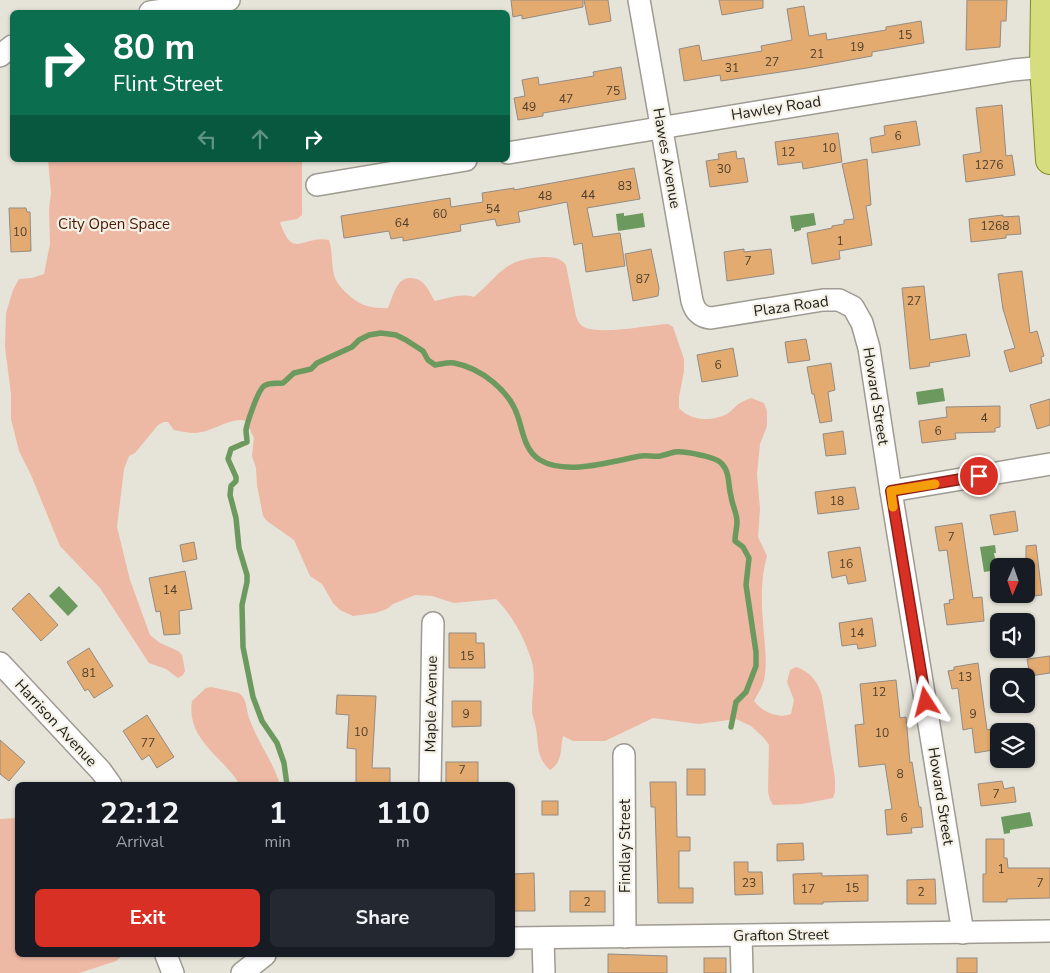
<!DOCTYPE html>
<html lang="en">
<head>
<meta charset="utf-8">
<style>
	:root { --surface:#171b24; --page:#242831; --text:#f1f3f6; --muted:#9ea1a6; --accent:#d93025 }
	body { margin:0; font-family:"Nunito Sans",sans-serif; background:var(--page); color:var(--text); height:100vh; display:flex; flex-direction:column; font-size:19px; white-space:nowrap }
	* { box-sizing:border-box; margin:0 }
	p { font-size:16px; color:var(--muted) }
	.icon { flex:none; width:28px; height:28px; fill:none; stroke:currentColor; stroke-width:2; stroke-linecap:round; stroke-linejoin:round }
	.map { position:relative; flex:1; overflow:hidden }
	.panel { position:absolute; left:15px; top:782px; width:500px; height:175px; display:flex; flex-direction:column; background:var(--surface); border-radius:8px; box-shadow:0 1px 4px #0004 }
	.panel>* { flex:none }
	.hud { position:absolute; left:10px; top:10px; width:500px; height:152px; border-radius:8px; box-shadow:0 1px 4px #0004; background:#0b6e4f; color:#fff; overflow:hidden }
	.needle { width:32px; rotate:182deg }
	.fabs { position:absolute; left:990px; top:558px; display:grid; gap:10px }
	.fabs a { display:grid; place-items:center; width:45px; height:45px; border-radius:8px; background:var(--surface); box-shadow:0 1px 4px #0004; font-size:25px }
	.pin { position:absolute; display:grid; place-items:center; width:42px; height:42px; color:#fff; margin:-21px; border:2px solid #fff; border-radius:50%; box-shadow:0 1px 5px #0007 }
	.me { position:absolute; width:55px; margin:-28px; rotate:351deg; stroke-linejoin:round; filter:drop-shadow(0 0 4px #0008) }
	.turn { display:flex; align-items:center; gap:18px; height:105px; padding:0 20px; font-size:22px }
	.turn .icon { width:65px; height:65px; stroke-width:2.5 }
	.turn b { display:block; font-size:35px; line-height:42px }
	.lanes { display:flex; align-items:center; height:48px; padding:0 20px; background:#0003; justify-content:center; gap:25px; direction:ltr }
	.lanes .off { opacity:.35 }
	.eta { display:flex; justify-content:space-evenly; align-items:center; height:85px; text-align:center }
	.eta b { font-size:30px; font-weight:700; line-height:35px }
	.primary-button { display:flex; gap:10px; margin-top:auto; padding:10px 20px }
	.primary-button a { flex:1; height:58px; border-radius:8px; background:var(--accent); color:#fff; font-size:20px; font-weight:700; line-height:58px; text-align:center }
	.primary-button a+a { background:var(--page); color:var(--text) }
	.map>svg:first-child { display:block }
	.green { fill:#edb8a4 }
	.water { fill:#6c9a5e }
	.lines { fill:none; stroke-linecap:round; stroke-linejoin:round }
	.stream { stroke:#6c9a5e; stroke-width:5.5 }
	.building { fill:#e3ab70; stroke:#938b84 }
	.minor-casing { stroke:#9f9b92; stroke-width:24 }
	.primary-casing { stroke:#828a22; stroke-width:30 }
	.minor { stroke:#fff; stroke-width:21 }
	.primary { stroke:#d5dd7e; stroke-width:28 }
	.route-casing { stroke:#8d1f18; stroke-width:12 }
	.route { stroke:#d93025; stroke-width:9 }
	.slow { stroke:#f59e0b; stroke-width:9 }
	.labels { text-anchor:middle; stroke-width:4.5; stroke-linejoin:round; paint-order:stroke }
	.number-label { font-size:12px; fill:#4d3e2c }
	.street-label { font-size:15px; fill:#1b1a16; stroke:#f4f0e5 }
	.park-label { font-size:15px; fill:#481904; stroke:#f4f0e5 }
</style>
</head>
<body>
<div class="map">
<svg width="1050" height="973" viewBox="0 0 1050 973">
	<rect width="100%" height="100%" fill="#e6e3d8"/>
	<!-- green -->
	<g class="green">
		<path d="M48,160h254v55l-5,4 -17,3c13,39 22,13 49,18 4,12 2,23 5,35 3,12 20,26 30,30 8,3 16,3 24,3 5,-11 8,-30 22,-30 5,0 11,2 14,6 5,5 7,12 11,17 13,-3 26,-8 39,-4 27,-23 28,-37 68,-40 9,0 18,0 24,8l10,51c1,4 3,7 6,10 15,10 67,-1 86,-2l5,3 11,32v12l-5,26v11c12,13 32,14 48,6 5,-3 8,-8 13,-11 3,-2 7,-3 11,-5l13,5 3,8v15l-7,18 -3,30 3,35 -2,28 9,19c-6,21 -6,44 -4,66 1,19 5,39 1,58 -2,8 -7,15 -10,21 8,11 24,18 37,13l3,-14 -7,-18 3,-12 6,-3c15,5 22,15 26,29l13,83v13l-2,6 -31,6 -29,1 -3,-5 -2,-9 1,-46 -5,-7 -13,-12 -15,-7 -37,5 -46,-6 -48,23h-32l-10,-5c-3,13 0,26 -13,34 -16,-15 -10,-27 -15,-46 -1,-5 -3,-9 -3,-15 0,-15 4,-32 0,-47 -7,-23 -19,-46 -36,-63l-42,4 -22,-7 -17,-1 -22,9 -6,5 -12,4 -22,3 -13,-6 -7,-7 -11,-19 -12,-8 -16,-36 -27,-19 -4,-5 -6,-31 -1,-17 -4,-12 2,-18 -8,-17c-14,-5 -35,12 -51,12 -7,0 -14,-2 -21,-3l-6,-8h-4l-6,3 -23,28 -6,3 -5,13 -7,58 13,53 20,55 10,8 18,8 4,4 3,16 -2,4 -5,3 -12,-9 -17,-6 -49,-75 -40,-42 -29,-71 -12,-24 -8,-32v-25l-6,-47 1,-34 7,-23 6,-11 13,-1 12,-4 6,-30 -1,-35 2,-16z"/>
		<path d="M211,687l28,6c8,6 7,15 10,25 8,23 24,43 31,67h-40c-17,-29 -54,-45 -48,-84l14,-13z"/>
		<polygon points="17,818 18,955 123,955 116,961 79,973 0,973 0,819"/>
	</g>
	<!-- water -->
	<g class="water">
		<polygon points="624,213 624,216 643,213 645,227 618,231 616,214"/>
		<polygon points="814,213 816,225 801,228 801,230 794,232 794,229 792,229 790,216"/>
		<polygon points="943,388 945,401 918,405 916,392"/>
		<polygon points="995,545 996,553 994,553 997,570 984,572 980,547"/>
		<polygon points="59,586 78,606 68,616 49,596"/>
		<polygon points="1030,812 1033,826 1010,830 1010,833 1004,834 1001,817"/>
	</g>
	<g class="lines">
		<!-- stream -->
		<path class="stream" d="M287,785l-3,-22 -7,-20 -15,-22 -9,-24 -10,-50 -1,-42 5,-23v-7l-8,-27 -3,-30 -6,-23 1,-9 5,-5v-4l-8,-18 3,-10 16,-7c0,-4 -1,-8 -1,-12 1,-7 12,-40 18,-44 6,-4 12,-2 19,-3l11,-10 17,-4 6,-6 35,-16 7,-7 10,-5 12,-2 15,2 10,5 17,11 5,9 7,5c7,-1 13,-3 19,-2 27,5 56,28 64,54 5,15 7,34 22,43 27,16 73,1 101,-4 6,-1 13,1 19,0 5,-1 10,-3 15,-4 10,-1 20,2 30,4 6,2 13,3 17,8 8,8 6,22 9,32 1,9 6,17 6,26 0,6 -2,12 -2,19l8,6 6,11 -3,27 10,67v14l-10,26 -10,10 -5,25"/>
	</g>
	<!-- building -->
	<g class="building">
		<polygon points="511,0 583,0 583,7 522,19 522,15 513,17"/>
		<polygon points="584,0 608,0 611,21 589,25"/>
		<polygon points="719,0 763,0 763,8 722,15"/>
		<polygon points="967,0 1007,0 1006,21 1001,21 1000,47 966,50"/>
		<polygon points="804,6 809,36 826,33 827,40 886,30 886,27 921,21 924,43 872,52 872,56 807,68 721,81 720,75 684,81 679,49 699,45 702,61 762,51 761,46 792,40 787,9"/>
		<polygon points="621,67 626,99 543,113 543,116 518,120 514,98 525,96 522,80 538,77 539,85 594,76 593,72"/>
		<polygon points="1002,105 1006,156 1012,155 1015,175 966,182 963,155 981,152 976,108"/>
		<polygon points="916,121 920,145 872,153 870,138 885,135 884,126"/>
		<polygon points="838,133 842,162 803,169 802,162 778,165 775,142"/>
		<polygon points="736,151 737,159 744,158 748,182 710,187 706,161 719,159 718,154"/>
		<polygon points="867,159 871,205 866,206 872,245 839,251 840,259 812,264 807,233 832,228 832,226 844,224 844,220 854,219 842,164"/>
		<polygon points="634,168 640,199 587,208 593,237 620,233 625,266 586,272 582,243 574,245 567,202 518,212 520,222 497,226 495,219 460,225 461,231 403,241 403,237 391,239 389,231 344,238 341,216 450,198 451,207 483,202 482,193 514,188 514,190"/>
		<polygon points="9,208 26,208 27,212 30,212 31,251 11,252"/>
		<polygon points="1003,215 1003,217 1019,216 1021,234 1006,235 1006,238 971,242 969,219"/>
		<polygon points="651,249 659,288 658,296 633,301 625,254"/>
		<polygon points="744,249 744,252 771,249 774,274 727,281 724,252"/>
		<polygon points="1022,271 1030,333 1037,331 1044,356 1041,357 1042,363 1010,372 1004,351 1015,348 1003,309 998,274"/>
		<polygon points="924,286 930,340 966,334 970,356 929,363 930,366 910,369 902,288"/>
		<polygon points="806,339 810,360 788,363 785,342"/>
		<polygon points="733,348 738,376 702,382 697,355"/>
		<polygon points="831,363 835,390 828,392 832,421 820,423 814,394 812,394 807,367"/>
		<polygon points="1050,399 1050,425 1037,429 1030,405"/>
		<polygon points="1000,406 1000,427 995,428 995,432 955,433 956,439 922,443 919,421 947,417 946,407"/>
		<polygon points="843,431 846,454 826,456 823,434"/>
		<polygon points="855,487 859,509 818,514 815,492"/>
		<polygon points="1015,511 1018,531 994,535 990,515"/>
		<polygon points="962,523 973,598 982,597 984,621 947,625 944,604 950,603 949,600 954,599 947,550 939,551 935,527"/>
		<polygon points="194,542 197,559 183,562 180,545"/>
		<polygon points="1036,545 1042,595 1026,597 1026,546"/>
		<polygon points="860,547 866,581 848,584 846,575 832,578 828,552"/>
		<polygon points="185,571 192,609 179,611 180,634 164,635 160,611 156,612 149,578"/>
		<polygon points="29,593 58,625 41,641 12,609"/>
		<polygon points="872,618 876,646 858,649 857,644 842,646 839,623"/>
		<polygon points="449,633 476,633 476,643 484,643 485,668 449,668"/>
		<polygon points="89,648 113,686 94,698 88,689 85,691 67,662"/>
		<polygon points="1050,656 1050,673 1030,676 1027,659"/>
		<polygon points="978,663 987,730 996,728 999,749 975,753 972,728 963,730 958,688 952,689 948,671 954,670 954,667"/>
		<polygon points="896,680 900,718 906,717 910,763 912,762 919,807 921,807 923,827 911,828 912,833 887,835 885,810 892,809 885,764 859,767 855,725 864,724 860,684"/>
		<polygon points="337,695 376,696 372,768 390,768 390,785 356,785 356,749 347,748 349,715 336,714"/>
		<polygon points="452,701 481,701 481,726 452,727"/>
		<polygon points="147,715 174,757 157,768 149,755 142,760 123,731"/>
		<polygon points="0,740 25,762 9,781 0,774"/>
		<rect x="446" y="762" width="32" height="23"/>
		<rect x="687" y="769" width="18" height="26"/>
		<polygon points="1002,781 1004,789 1014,787 1016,802 981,806 978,784"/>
		<polygon points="650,782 676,782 677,837 690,837 690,851 679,851 679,888 693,888 693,903 658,903 655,807 651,807"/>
		<rect x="542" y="801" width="16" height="14"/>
		<polygon points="986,839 1004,839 1004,858 1007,858 1008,868 1050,868 1050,898 1007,899 1007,902 983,902 983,874 986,874"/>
		<polygon points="803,843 804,860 777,861 777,844"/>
		<polygon points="734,862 748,862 748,872 762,872 763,894 735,895"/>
		<polygon points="534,873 535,911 512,911 512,874"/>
		<polygon points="822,873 822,876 868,875 868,901 823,902 823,904 794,904 793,874"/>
		<polygon points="935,879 936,904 907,904 907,880"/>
		<rect x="570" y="891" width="35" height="21"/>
		<polygon points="608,954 667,956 667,973 608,973"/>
		<rect x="704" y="958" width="22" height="15"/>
		<rect x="957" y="958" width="20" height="15"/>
	</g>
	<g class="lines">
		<!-- minor casing -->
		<g class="minor-casing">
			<g id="minor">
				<path d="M639,0l53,301c3,11 9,16 19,17l112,-18h16l14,7 9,16 7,25 22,143 72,442"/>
				<polyline points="150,12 229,0"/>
				<polyline points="0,56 12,46"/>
				<polyline points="508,153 1013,70 1044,67"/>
				<polyline points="317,185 466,160"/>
				<polyline points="891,491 1050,464"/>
				<polyline points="0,663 101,771 111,785"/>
				<polyline points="624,755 625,937"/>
				<polyline points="430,785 433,623"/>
				<polyline points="741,936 742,973"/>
				<polyline points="512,938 1050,931"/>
				<polyline points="543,938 544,973"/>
				<polyline points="166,955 173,973"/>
				<polyline points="242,973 265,955"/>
			</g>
		</g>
		<!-- primary casing -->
		<g class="primary-casing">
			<polyline id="primary" points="1045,0 1044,67 1050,160"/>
		</g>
		<!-- minor -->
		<use href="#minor" class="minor"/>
		<!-- primary -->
		<use href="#primary" class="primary"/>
	</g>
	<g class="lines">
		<!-- route casing -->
		<g class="route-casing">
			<polyline id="route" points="926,702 891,491 979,476"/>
		</g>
		<!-- route -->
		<use href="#route" class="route"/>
		<!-- slow -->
		<polyline class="slow" points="893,507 891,491 935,484"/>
	</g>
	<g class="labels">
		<!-- number labels -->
		<g class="number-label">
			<text x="905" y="39">15</text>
			<text x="857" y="51">19</text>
			<text x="817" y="58">21</text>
			<text x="772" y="66">27</text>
			<text x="732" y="72">31</text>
			<text x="613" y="95">75</text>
			<text x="566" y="103">47</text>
			<text x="529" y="111">49</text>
			<text x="898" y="140">6</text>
			<text x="829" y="152">10</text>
			<text x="788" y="156">12</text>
			<text x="989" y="169">1276</text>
			<text x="724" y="173">30</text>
			<text x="625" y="190">83</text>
			<text x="588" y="199">44</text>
			<text x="545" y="200">48</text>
			<text x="493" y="213">54</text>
			<text x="440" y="218">60</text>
			<text x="402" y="227">64</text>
			<text x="995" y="230">1268</text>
			<text x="20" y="236">10</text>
			<text x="840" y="245">1</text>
			<text x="748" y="265">7</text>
			<text x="643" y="283">87</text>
			<text x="914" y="305">27</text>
			<text x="718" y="369">6</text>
			<text x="984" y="422">4</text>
			<text x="938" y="435">6</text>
			<text x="837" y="505">18</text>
			<text x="951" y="541">7</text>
			<text x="846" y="568">16</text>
			<text x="170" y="594">14</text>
			<text x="857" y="637">14</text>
			<text x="467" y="660">15</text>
			<text x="89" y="677">81</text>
			<text x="965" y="681">13</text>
			<text x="879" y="696">12</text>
			<text x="466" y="718">9</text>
			<text x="973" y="718">9</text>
			<text x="361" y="736">10</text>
			<text x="882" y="737">10</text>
			<text x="148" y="747">77</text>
			<text x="462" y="774">7</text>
			<text x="900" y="778">8</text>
			<text x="996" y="798">7</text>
			<text x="904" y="822">6</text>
			<text x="1001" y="873">1</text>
			<text x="749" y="887">23</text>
			<text x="1040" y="887">7</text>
			<text x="852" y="892">15</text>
			<text x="808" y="893">17</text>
			<text x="921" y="896">2</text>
			<text x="587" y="906">2</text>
		</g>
		<!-- street labels -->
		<g class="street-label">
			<text transform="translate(776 108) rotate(-9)" y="5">Hawley Road</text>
			<text transform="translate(667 158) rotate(80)" y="5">Hawes Avenue</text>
			<text transform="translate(791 306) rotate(-8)" y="5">Plaza Road</text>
			<text transform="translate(876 396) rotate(81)" y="5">Howard Street</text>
			<text transform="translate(431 704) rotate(-89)" y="5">Maple Avenue</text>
			<text transform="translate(56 723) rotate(47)" y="5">Harrison Avenue</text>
			<text transform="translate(941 796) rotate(81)" y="5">Howard Street</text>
			<text transform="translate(625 846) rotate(-90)" y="5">Findlay Street</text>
			<text transform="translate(781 935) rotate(-1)" y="5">Grafton Street</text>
		</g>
		<!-- park labels -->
		<g class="park-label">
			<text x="114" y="229">City Open Space</text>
		</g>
	</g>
</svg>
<div class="fabs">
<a><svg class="needle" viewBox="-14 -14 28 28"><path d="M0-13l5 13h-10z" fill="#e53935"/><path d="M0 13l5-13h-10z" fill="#9ea1a6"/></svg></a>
<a><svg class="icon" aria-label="sound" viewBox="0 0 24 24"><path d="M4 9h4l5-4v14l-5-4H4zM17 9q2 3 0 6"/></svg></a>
<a><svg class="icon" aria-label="search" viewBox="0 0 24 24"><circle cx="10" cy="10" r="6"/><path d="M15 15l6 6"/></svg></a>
<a><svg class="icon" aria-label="layers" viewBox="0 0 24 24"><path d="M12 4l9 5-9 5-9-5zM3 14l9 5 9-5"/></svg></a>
</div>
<div class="pin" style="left:979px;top:476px;background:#d93025"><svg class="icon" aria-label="arrive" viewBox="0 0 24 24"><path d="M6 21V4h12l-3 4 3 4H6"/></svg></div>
<svg class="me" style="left:926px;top:702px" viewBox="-20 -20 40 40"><path d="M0-17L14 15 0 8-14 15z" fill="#d93025" stroke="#fff" stroke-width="4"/></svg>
<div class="hud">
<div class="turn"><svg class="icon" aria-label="right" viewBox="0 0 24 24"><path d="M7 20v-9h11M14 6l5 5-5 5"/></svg><div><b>80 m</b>Flint Street</div></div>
<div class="lanes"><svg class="icon off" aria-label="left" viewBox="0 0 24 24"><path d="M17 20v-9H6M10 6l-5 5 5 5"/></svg><svg class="icon off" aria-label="ahead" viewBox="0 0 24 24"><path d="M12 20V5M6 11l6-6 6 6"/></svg><svg class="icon" aria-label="right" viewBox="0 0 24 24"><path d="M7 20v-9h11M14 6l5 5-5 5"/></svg></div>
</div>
<section class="panel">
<div class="eta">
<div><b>22:12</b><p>Arrival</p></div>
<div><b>1</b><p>min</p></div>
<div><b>110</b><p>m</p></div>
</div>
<div class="primary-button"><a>Exit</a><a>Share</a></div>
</section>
</div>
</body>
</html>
